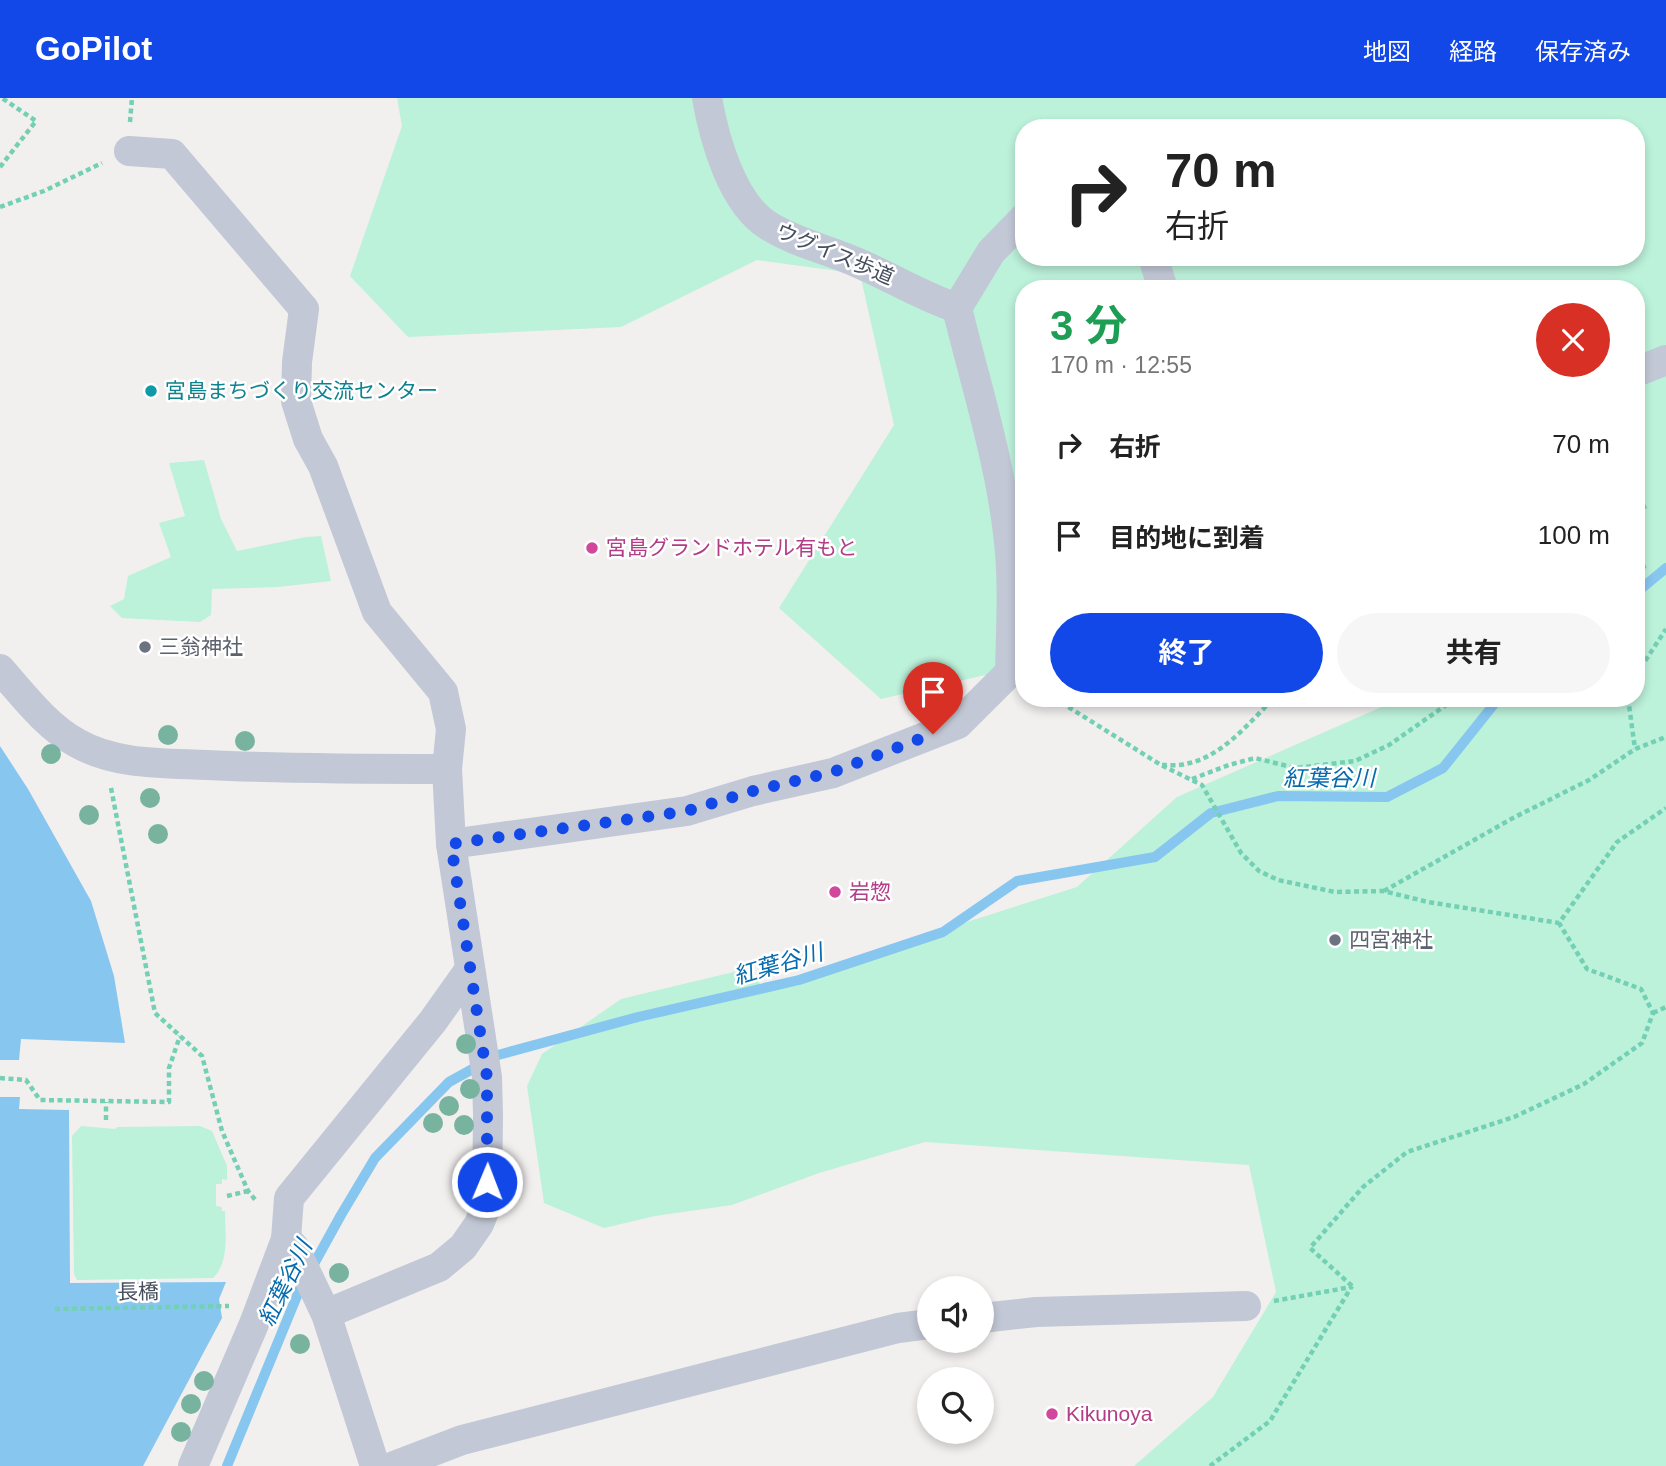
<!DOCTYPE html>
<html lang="ja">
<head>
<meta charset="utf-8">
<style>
	:root { --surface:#fff; --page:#f6f6f6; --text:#222; --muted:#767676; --accent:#1247e8 }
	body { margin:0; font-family:Arial,"Noto Sans JP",sans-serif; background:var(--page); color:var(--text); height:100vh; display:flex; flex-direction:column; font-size:26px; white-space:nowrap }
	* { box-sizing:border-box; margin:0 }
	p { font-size:23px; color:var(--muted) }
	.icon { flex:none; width:38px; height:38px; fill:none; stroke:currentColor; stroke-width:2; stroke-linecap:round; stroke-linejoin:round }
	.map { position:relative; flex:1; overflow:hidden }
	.panel { position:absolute; left:1015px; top:182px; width:630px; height:427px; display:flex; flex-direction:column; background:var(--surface); border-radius:28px; box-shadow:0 4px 10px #0003 }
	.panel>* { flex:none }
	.top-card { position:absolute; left:1015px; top:21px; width:630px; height:147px; border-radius:28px; box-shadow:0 4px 10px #0003; background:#fff; color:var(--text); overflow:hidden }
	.fabs { position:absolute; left:917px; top:1178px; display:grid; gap:14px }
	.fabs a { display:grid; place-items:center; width:77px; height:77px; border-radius:50%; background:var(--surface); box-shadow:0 4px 10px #0003; font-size:35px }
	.pin { position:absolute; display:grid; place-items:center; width:60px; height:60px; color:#fff; margin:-72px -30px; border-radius:50% 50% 50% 0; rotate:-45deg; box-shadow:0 0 7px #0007 }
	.pin .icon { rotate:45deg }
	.me { position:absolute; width:77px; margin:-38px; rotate:1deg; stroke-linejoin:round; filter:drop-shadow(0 0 5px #0008) }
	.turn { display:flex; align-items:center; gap:24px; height:147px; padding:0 35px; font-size:32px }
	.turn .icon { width:91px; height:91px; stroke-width:2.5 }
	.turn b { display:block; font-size:49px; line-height:60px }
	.round { display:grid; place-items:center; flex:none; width:74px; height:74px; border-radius:37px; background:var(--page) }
	.overview { display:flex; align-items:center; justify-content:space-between; height:119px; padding:0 35px }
	h1 { font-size:42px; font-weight:700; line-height:52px; color:#1e9e55 }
	.cta { display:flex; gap:14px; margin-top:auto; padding:14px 35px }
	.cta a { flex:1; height:80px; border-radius:42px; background:var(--accent); color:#fff; font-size:28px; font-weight:700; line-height:80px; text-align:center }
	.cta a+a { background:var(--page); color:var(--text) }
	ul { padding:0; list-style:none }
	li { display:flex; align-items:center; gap:21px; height:91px; padding:0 35px }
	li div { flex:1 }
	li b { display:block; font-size:26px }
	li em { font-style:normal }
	header { display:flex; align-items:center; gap:42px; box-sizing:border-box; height:98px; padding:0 35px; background:var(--accent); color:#fff }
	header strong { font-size:33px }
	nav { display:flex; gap:38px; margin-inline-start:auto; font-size:24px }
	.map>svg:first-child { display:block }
	.green { fill:#bcf1da; fill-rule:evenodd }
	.water { fill:#87c6ef }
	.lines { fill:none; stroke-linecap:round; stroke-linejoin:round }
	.stream { stroke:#87c6ef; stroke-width:10 }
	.path { stroke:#73d0b4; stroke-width:4.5; stroke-dasharray:5 3.5; stroke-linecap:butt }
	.street { stroke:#c2c8d5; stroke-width:30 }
	.tree { fill:#78b3a0 }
	.route { stroke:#1247e8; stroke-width:12; stroke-dasharray:0 21.6 }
	.culture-dot { fill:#0f9aa8; stroke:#fff; stroke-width:2.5 }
	.hotel-dot { fill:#d1479c; stroke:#fff; stroke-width:2.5 }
	.worship-dot { fill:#6b7280; stroke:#fff; stroke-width:2.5 }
	.labels { text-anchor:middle; stroke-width:5; stroke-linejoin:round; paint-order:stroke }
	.street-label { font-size:21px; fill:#464e5d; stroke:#fff }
	.culture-label { font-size:21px; fill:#0d838f; stroke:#fff; text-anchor:start }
	.hotel-label { font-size:21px; fill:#b23c85; stroke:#fff; text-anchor:start }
	.worship-label { font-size:21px; fill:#5b616d; stroke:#fff; text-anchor:start }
	.water-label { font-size:23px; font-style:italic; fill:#076caf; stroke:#fff }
</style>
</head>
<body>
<header>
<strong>GoPilot</strong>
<nav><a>地図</a><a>経路</a><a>保存済み</a></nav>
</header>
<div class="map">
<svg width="1666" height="1368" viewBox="0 0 1666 1368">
	<rect width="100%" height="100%" fill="#f2efef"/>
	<!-- green -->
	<g class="green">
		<path d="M397,0h1269v1368h-532l79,-69 63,-105 -27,-127 -324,-23 -106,31 -87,32 -77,11 -51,12 -60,-25 -17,-117 15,-32 79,-55 129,-31 12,19 315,-100 100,-90 225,-99h234v-103l11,-5 -11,-20v-281h-612v196l-8,2 8,82v97l-143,33 -102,-91 115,-183 -34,-151 -103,-14 -136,67 -213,10 -58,-61 52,-150zM1024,30h612v129h-612z"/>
		<polygon points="204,362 221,421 237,453 306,439 321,438 331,483 278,489 212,491 211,517 200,524 122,520 110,508 124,501 128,478 171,459 159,425 185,418 169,365"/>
		<path d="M81,1028l34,3 2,-2 83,-1 12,5 15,35v14l-5,-1v5h-6v22l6,1v4h3c0,21 5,51 -12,67l-136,2 -3,-6 -2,-138z"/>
	</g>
	<!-- water -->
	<g class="water">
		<polygon points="0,648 28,691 91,803 114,878 125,945 21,941 19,962 0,962"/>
		<polygon points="0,999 20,999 19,1011 69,1012 70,1185 226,1184 219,1201 222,1220 143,1368 0,1368"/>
	</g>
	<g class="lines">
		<!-- stream -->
		<g class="stream">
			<polyline points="1636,495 1666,470"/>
			<polyline points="227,1368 299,1193 341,1117 375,1060 449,984 498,957 638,919 799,882 943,834 1017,783 1155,759 1211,715 1278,698 1387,699 1443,670 1499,600"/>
		</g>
		<!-- path -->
		<g class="path">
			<polyline points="130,24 132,0"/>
			<polyline points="0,69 36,23 2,0"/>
			<polyline points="0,109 44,93 102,65"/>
			<polyline points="1636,413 1646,408"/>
			<polyline points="1636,452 1644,469 1636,473"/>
			<polyline points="1636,577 1666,531"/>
			<polyline points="1054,600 1161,667 1202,687 1241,755 1259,773 1278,782 1335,794 1383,793 1428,804 1559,825 1617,744 1666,710"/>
			<polyline points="1628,600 1635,651"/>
			<path d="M1162,667c7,0 16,1 23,-1 36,-6 64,-41 89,-66"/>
			<polyline points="1192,681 1229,667 1255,660 1295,670 1355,663 1389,647 1456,600"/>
			<polyline points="111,690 155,915 202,958 222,1033 248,1093 257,1104"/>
			<polyline points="1384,793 1513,720 1589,682 1635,651 1666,639"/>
			<polyline points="1653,915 1666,909"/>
			<polyline points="0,980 26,982 40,1002 169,1004 169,970 180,938"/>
			<polyline points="106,1022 106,1004"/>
			<polyline points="227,1098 248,1093"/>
			<polyline points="1352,1188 1310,1150 1363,1089 1407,1054 1514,1019 1584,986 1642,945 1653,915 1641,891 1587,871 1559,825"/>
			<polyline points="1274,1203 1351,1189"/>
			<polyline points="55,1211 229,1208"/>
			<polyline points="1210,1368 1270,1323 1352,1188"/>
		</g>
		<!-- street -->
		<g class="street">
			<path d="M707,0c7,40 25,106 62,128 27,17 60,24 89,37 33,14 65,34 99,45"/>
			<polyline points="129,53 172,56 304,211 297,264 296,303 308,341 323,368 377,514 443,594 451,631 447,671 451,746 487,979 488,1017 487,1106 479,1126 463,1149 439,1169 326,1216"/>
			<polyline points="1153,159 1163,191"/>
			<polyline points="1636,274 1666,262"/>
			<path d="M0,571c23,26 46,57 77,74 38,22 87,20 130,22 80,4 160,4 240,4"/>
			<path d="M451,746l236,-33 66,-20 80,-18 125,-49 52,-52c1,-46 4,-93 -2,-139 -9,-76 -33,-151 -51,-225l34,-56 33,-34"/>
			<polyline points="286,1141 294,1149 326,1216 375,1368"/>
			<polyline points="982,1220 1036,1214 1246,1208"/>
			<polyline points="193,1368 254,1226 286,1141 289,1100 433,923 470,871"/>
			<polyline points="394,1368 462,1342 898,1230 929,1226"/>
		</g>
	</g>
	<!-- trees -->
	<g class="tree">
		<circle cx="168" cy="637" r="10"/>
		<circle cx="245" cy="643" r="10"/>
		<circle cx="51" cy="656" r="10"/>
		<circle cx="150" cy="700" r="10"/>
		<circle cx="89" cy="717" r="10"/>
		<circle cx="158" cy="736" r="10"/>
		<circle cx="466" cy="946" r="10"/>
		<circle cx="470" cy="991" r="10"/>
		<circle cx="449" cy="1008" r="10"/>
		<circle cx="433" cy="1025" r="10"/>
		<circle cx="464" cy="1027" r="10"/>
		<circle cx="339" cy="1175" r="10"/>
		<circle cx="300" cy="1246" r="10"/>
		<circle cx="204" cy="1283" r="10"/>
		<circle cx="191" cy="1306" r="10"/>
		<circle cx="181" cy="1334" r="10"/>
	</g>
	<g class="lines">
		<!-- route -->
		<polyline class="route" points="487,1084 487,979 451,746 687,713 753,693 833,674 933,636"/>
	</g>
	<!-- markers -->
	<circle class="culture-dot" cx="151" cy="293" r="7"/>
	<g class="hotel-dot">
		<circle cx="592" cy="450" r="7"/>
		<circle cx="835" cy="794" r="7"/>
		<circle cx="1052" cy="1316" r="7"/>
	</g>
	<g class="worship-dot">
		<circle cx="145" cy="549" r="7"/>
		<circle cx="1335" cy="842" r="7"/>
	</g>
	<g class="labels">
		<!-- street labels -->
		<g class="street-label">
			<text transform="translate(835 156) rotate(23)" y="7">ウグイス歩道</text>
			<text transform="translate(138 1194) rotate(-1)" y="7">長橋</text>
		</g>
		<!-- culture labels -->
		<g class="culture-label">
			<text x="165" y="300">宮島まちづくり交流センター</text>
		</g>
		<!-- hotel labels -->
		<g class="hotel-label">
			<text x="606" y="457">宮島グランドホテル有もと</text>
			<text x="849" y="801">岩惣</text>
			<text x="1066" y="1323">Kikunoya</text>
		</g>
		<!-- worship labels -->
		<g class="worship-label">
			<text x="159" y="556">三翁神社</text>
			<text x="1349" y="849">四宮神社</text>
		</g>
		<!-- water labels -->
		<g class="water-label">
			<text x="1329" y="688">紅葉谷川</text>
			<text transform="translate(778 866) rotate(-16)" y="8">紅葉谷川</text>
			<text transform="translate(285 1185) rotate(-64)" y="8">紅葉谷川</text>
		</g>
	</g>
</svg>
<div class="fabs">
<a><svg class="icon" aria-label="sound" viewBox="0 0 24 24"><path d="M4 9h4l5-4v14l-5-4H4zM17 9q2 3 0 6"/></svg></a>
<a><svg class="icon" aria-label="search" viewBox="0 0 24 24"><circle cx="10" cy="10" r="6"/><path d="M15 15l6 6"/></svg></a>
</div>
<div class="pin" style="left:933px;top:636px;background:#d93025"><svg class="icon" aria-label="arrive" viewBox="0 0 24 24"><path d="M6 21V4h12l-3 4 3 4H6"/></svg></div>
<svg class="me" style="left:487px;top:1084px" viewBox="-20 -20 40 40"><circle r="17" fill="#1247e8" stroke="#fff" stroke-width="3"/><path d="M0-11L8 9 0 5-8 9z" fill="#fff"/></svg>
<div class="top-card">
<div class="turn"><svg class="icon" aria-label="right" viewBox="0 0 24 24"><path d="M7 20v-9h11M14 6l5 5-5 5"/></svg><div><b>70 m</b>右折</div></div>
</div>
<section class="panel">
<div class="overview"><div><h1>3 分</h1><p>170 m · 12:55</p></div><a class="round" style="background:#d93025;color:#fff"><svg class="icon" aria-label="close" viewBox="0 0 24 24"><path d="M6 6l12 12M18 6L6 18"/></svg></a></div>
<ul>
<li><svg class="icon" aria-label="right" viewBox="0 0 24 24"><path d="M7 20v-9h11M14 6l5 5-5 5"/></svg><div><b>右折</b></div><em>70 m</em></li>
<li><svg class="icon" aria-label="arrive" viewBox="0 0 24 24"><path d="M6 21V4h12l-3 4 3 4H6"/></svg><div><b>目的地に到着</b></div><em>100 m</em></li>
</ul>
<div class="cta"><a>終了</a><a>共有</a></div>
</section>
</div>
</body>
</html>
